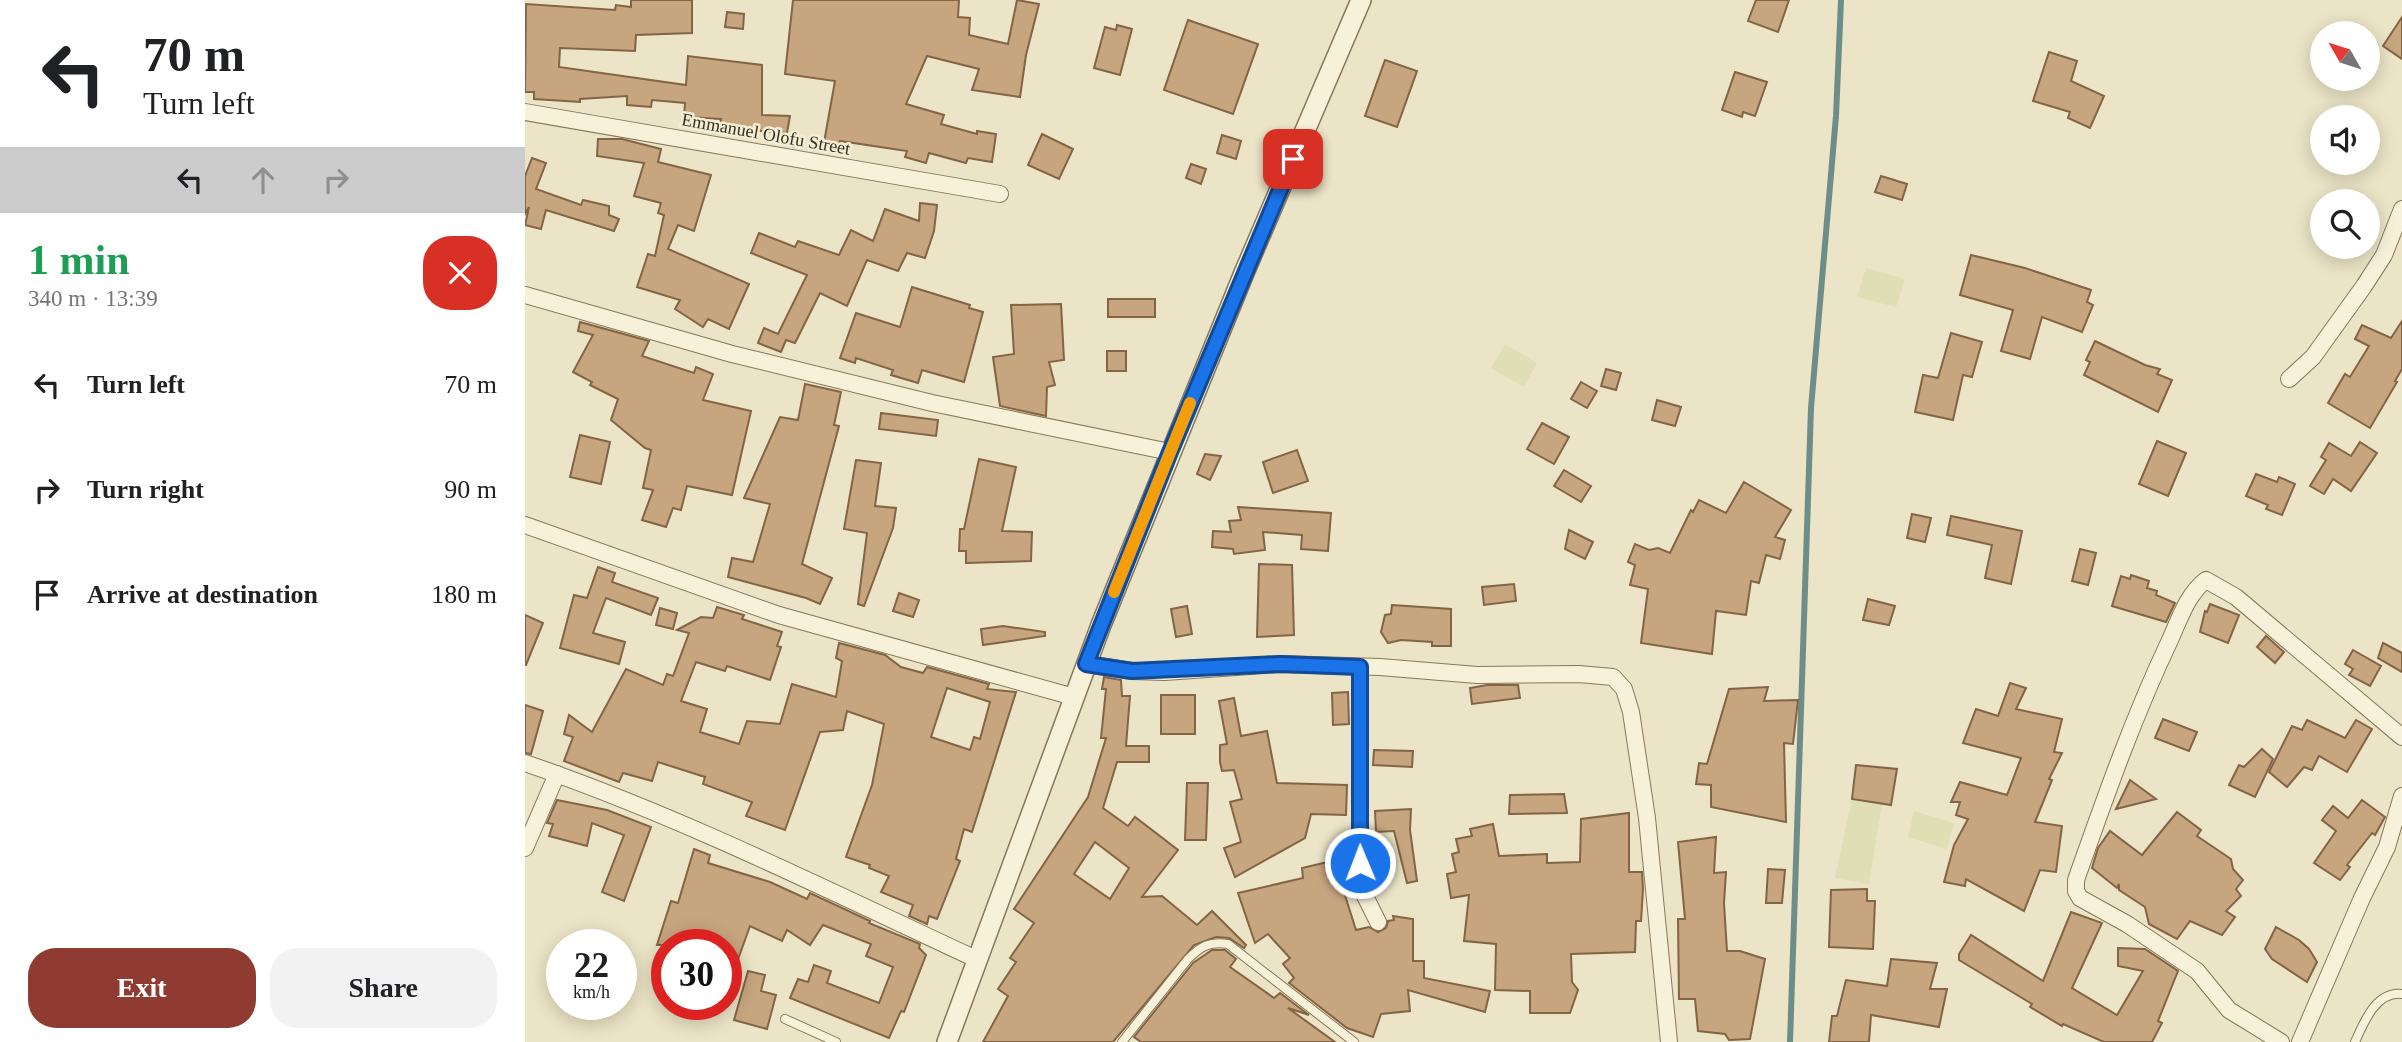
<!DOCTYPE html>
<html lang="en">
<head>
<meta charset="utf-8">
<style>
	:root { --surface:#fff; --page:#f2f2f2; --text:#202124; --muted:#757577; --accent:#903b31 }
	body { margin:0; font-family:Georgia,serif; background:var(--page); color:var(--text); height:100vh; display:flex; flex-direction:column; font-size:26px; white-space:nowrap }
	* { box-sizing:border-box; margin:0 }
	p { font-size:23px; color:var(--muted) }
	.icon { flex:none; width:38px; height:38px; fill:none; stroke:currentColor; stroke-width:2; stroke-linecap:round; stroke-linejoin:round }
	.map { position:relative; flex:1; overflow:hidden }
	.panel { display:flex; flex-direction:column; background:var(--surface); width:525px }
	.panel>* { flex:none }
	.hud { background:#fff; color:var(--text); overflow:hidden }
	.needle { width:46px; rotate:309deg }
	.tools { position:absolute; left:1785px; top:21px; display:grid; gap:14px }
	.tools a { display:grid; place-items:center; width:70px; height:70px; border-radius:50%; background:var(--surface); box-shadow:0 4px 18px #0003; font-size:35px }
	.speed { position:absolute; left:21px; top:929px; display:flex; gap:14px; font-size:35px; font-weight:700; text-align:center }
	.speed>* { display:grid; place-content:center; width:91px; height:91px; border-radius:50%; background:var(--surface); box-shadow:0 4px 18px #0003; line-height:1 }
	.speed small { font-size:18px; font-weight:400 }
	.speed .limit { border:10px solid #d22; background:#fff; color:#111 }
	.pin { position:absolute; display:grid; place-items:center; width:60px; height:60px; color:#fff; margin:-30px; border-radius:14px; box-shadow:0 4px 10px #0006 }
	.me { position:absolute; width:77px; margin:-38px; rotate:359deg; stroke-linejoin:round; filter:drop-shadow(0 0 5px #0008) }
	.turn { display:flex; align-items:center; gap:24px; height:147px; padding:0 28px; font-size:32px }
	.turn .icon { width:91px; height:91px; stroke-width:2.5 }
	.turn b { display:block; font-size:49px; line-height:60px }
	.lanes { display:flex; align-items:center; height:66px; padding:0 28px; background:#0003; justify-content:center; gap:35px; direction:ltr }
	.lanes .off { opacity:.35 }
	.round { display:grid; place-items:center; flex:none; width:74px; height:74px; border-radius:28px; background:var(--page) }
	.overview { display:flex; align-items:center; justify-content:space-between; height:119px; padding:0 28px }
	h1 { font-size:42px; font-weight:800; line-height:52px; color:#1e9e55 }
	.cta { display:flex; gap:14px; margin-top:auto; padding:14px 28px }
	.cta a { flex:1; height:80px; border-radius:28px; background:var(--accent); color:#fff; font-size:28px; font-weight:800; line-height:80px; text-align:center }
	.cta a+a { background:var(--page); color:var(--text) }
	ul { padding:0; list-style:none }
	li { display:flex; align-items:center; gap:21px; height:105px; padding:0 28px }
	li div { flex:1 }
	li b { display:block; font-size:26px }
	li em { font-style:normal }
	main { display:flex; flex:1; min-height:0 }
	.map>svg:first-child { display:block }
	.farmland { fill:#e0deb4 }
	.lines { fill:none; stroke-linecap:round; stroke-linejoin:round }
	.stream { stroke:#6e8d89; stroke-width:6 }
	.building { fill:#c7a57f; stroke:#836444; stroke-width:2; fill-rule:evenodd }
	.service-casing { stroke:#86775d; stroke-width:10 }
	.minor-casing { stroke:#86775d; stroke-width:18 }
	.tertiary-casing { stroke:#86775d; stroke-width:22 }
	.service { stroke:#f7f1d9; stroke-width:8 }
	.minor { stroke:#f7f1d9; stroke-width:16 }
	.tertiary { stroke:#f7f1d9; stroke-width:19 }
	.route-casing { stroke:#114b97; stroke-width:18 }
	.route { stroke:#1a73e8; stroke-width:12 }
	.slow { stroke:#f59e0b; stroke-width:12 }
	.labels { text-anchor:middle; stroke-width:5; stroke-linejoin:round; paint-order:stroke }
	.street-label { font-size:18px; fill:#372d20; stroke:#f3eed5 }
</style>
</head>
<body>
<main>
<section class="panel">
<div class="hud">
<div class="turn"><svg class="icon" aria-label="left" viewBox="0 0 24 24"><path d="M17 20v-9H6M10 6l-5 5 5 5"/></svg><div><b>70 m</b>Turn left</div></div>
<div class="lanes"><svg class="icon" aria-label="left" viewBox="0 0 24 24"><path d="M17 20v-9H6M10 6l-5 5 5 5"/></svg><svg class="icon off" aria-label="ahead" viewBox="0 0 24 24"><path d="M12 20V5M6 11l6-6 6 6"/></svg><svg class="icon off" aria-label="right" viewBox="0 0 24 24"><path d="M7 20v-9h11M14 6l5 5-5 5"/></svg></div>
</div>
<div class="overview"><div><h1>1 min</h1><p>340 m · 13:39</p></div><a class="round" style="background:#d93025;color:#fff"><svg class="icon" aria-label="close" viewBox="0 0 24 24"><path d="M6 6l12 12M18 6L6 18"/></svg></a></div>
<ul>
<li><svg class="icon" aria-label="left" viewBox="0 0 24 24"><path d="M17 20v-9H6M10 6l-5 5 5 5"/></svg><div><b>Turn left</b></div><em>70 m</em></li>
<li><svg class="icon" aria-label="right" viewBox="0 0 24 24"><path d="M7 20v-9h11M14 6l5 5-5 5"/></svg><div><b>Turn right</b></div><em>90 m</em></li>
<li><svg class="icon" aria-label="arrive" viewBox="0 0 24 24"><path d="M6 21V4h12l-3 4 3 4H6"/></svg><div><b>Arrive at destination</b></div><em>180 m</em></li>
</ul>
<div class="cta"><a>Exit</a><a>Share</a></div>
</section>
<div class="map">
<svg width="1877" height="1042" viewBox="0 0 1877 1042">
	<rect width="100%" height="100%" fill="#ebe4c6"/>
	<!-- farmland -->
	<g class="farmland">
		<polygon points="1341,268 1380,279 1371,307 1332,297"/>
		<polygon points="980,344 1012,363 999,387 966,368"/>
		<polygon points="1327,799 1357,804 1344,884 1310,878"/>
		<polygon points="1389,811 1429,823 1422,849 1383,837"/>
	</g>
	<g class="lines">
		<!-- stream -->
		<polyline class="stream" points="1265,1042 1286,408 1311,116 1316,0"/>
	</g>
	<!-- building -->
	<g class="building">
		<polygon points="106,0 167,0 167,33 111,35 110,51 35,48 34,67 161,85 163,56 237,65 237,115 265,116 262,133 199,128 195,125 196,119 159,117 160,103 127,100 126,107 102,105 102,96 55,99 55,102 9,99 9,92 0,92 1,4 90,10 91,5 106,7"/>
		<polygon points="268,0 434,0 433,17 445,18 444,35 483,44 492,0 514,4 501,55 495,97 447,90 454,69 402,56 381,104 419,115 416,124 452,134 452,131 471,134 467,162 443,158 441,163 404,153 401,163 380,157 382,151 315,141 314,150 298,148 310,81 260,74"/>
		<polygon points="1231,0 1264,0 1253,32 1223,21"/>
		<polygon points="202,12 219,14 218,29 200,27"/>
		<polygon points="1877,17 1877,59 1858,46"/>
		<polygon points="663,20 733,44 708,114 639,90"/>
		<polygon points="592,25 607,29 595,75 569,68 580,27 591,30"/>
		<polygon points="1524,52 1552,61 1546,81 1579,96 1565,128 1543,118 1545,112 1508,101"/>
		<polygon points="860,60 892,71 872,127 840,116"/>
		<polygon points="1210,72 1242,82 1230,116 1218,112 1217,117 1197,110"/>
		<polygon points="517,134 548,149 534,179 503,165"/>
		<polygon points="697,135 716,141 711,159 692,153"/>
		<polygon points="73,139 97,139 136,149 133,162 186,175 169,231 153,225 143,249 224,284 204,329 183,319 178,327 150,309 155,300 112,287 123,254 130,256 139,215 133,213 136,203 109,196 119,163 72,156"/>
		<polygon points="7,158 21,163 11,189 56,205 58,200 84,206 84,215 94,219 89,231 21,210 16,229 0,225 4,207 0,214 0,176"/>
		<polygon points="666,164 681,169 676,184 661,178"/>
		<polygon points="1356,176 1382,184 1377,200 1350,192"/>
		<polygon points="395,203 412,205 409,231 400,258 382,253 373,271 342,260 322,306 295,293 270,343 261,340 256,352 233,343 239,328 253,334 282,275 226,253 234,233 270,247 273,241 314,255 326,230 348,241 360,209 394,221"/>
		<polygon points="1446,255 1500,268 1566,290 1562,302 1568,305 1557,332 1517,317 1505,359 1476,351 1488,310 1435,295"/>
		<polygon points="387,287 445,305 444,308 458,312 439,382 397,370 393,383 366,375 368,370 331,358 330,363 315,358 331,313 375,327"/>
		<rect x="583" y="299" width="47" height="18"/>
		<polygon points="536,304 539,360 524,362 530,385 522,387 521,416 475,406 468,357 489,354 486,305"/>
		<polygon points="1877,321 1877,369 1870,381 1872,382 1845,428 1803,403 1820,374 1825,377 1844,346 1830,339 1837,325 1866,338"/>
		<polygon points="55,322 124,341 117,356 169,373 171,367 188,374 178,400 226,411 207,495 162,486 156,510 148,508 141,527 117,520 128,490 118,488 126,450 120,448 86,420 93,399 65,385 67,382 48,372 68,335 53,331"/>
		<polygon points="1426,333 1457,342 1447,377 1438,375 1428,420 1390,412 1398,375 1413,378"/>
		<polygon points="1570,341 1620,365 1635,369 1632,374 1647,380 1633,412 1559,375 1565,362 1561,360"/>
		<rect x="582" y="351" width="19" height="20"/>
		<polygon points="1081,369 1096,373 1091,390 1076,386"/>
		<polygon points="1056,382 1072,391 1062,408 1046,399"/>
		<polygon points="280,384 316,392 309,425 314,426 277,564 307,578 295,604 281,598 203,577 207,558 228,562 245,504 219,498 255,417 273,420"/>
		<polygon points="1132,400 1156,407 1150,426 1127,420"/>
		<polygon points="356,413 413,420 411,436 354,429"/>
		<polygon points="1017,423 1044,437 1029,464 1002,449"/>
		<polygon points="55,435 85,442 76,484 45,477"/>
		<polygon points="1632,441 1661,453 1643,496 1614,484"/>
		<polygon points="1835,442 1852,453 1826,491 1808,479 1799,494 1785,486 1801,460 1796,457 1804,443 1826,456"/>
		<polygon points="772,450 783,481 748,493 738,462"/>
		<polygon points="680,454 696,456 685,480 672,474"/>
		<polygon points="454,459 491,467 477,531 507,532 506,561 441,563 441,551 434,551 435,529 439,529"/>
		<polygon points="331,460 356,463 350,506 371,508 368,528 339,606 333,604 342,533 319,529"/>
		<polygon points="1039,470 1066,486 1056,502 1029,486"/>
		<polygon points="1731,474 1752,482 1754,477 1770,484 1757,515 1741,509 1743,505 1721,496"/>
		<polygon points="1219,482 1266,510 1250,537 1260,540 1255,559 1241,555 1234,583 1226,581 1221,615 1191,611 1187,654 1116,643 1123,589 1105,585 1110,565 1103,562 1110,544 1124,550 1133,548 1145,553 1166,510 1168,512 1174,500 1201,513"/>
		<polygon points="713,507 806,513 803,551 776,549 777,535 738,532 740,550 709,554 708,549 687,547 688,531 706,532 704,521 716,520"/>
		<polygon points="1387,514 1406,518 1400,542 1382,538"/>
		<polygon points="1426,516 1497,531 1486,584 1460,578 1467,545 1422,535"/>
		<polygon points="1044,530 1068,542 1060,559 1040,549"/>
		<polygon points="1555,549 1571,553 1563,585 1547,581"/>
		<polygon points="734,564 767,565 769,635 732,637"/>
		<polygon points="73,567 90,573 87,582 133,598 126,615 81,598 68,633 100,642 94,664 35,648 49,595 62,598"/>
		<polygon points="1606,575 1624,581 1622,588 1632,591 1631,595 1650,603 1641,622 1587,606 1596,576 1605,579"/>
		<polygon points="989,584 991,601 959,605 957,587"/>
		<polygon points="374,593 394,600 388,617 368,611"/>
		<polygon points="1343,599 1370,606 1364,625 1338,620"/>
		<polygon points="1685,604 1714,615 1703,643 1675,632 1680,611 1682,612"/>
		<polygon points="867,605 926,609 926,646 907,646 907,642 876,640 863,643 856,632 860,615 866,614"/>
		<polygon points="662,606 667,634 651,637 646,609"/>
		<path d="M192,607l27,8 -2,4 40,13 -5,14 4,1 -11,33 -43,-14 -2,5 -29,-9 -15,39 26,8 -7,23 39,12 8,-23 33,3 12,-40 44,13 6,-36 -6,-3 3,-15 46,12 16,12 22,6 4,-6 62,17 -2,5 29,3 -44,140 -8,-3 -8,30 4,2 -23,58 -8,-3 -2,8 -18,-8 4,-11 -32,-13 8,-16 -20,-8 1,-3 -24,-8 26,-72 12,-61 -37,-13 -4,19 -23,2 -35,98 -39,-14 6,-14 -49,-18 2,-7 -47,-15 -6,19 -29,-8 -4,9 -55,-21 9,-24 -9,-3 5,-19 23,17 34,-63 37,16 4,-11 6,2 16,-43 -12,-3 24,-13 12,1zM422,688l43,14 -10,37 -6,-2 -4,13 -39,-13z"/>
		<polygon points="135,608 152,613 148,629 131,625"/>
		<polygon points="0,615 18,623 1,665 0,665"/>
		<polygon points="478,626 520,632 520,636 458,645 456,629"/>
		<polygon points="1741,636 1759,652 1750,663 1732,647"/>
		<polygon points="1858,643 1877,653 1877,672 1853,658"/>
		<polygon points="1828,650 1856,666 1845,686 1824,675 1828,669 1820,664"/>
		<path d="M579,677l17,3 1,16h8l-4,50h23v16h-32l-14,46 25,18 7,-9 43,33 -36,47 20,-1 35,29 15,-14 34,34 -2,3 -15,-10 -13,-1 -22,8 -81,97h-130l25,-46 -10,-7 18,-27 -6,-4 24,-35 -20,-14 74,-112 18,-59h-5l5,-49h-4zM570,842l34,26 -19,31 -36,-25z"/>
		<polygon points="1485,683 1501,688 1491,709 1537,719 1529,752 1537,753 1524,779 1527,780 1510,822 1537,826 1531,872 1515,870 1499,911 1441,879 1440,886 1419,882 1429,845 1443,819 1431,815 1435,802 1426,802 1435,782 1482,795 1496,758 1438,743 1451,709 1473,716"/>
		<polygon points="962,685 993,685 995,698 947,704 945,688"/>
		<polygon points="1243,687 1239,701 1273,700 1268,744 1259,743 1261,822 1186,807 1186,785 1171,784 1174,763 1182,764 1204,689"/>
		<polygon points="823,692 824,724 808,725 807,693"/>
		<rect x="636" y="695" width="34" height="39"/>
		<polygon points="709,698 716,736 742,731 752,783 822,785 821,815 786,814 780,838 710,877 699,848 716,842 705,802 717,799 709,770 697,771 695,762 695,745 702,744 694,701"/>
		<polygon points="0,705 18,711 6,754 0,753"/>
		<polygon points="1638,719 1672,732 1664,751 1630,738"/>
		<polygon points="1782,720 1820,738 1831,720 1847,729 1822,772 1794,756 1787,770 1779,767 1762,787 1744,772 1767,726 1777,730"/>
		<polygon points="1737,749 1748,759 1730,797 1704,785 1714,765 1719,767"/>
		<polygon points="849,750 888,751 887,767 848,765"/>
		<polygon points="1331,765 1372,769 1366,805 1327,799"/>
		<polygon points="1605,780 1631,799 1591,809"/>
		<polygon points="662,783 683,783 681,840 660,840"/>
		<polygon points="1039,794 1042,813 984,814 985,795"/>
		<polygon points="32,800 82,810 126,827 99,901 77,892 99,835 67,823 62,846 24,836 28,824 22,823"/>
		<polygon points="1837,800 1860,817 1850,835 1847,833 1822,865 1825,867 1815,880 1789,863 1811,831 1797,820 1808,806 1823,818"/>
		<polygon points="886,809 885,830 892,881 882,883 869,831 851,832 850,811"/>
		<polygon points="1652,812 1676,830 1672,836 1706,859 1708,869 1718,880 1711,889 1716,896 1701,911 1710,917 1697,935 1665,921 1652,939 1624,924 1620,907 1594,890 1594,884 1592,888 1567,868 1573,848 1585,831 1617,855"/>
		<polygon points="1104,813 1104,872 1117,872 1118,889 1116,921 1111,921 1110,952 1046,954 1047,982 1053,990 1045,1013 1005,1013 1005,991 970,990 971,944 939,941 944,895 926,898 922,874 931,872 927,854 934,852 931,839 947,836 945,829 968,824 974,856 1022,854 1022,863 1055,862 1056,819"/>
		<polygon points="1191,837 1189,873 1201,872 1199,903 1202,951 1215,951 1240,959 1225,1039 1204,1040 1200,1034 1173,1031 1170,999 1154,999 1153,919 1160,919 1153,842"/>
		<polygon points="169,849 185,855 183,863 245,882 282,899 285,893 345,921 344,923 395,944 394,948 401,955 379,1012 376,1011 364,1038 265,998 273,979 283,982 289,965 306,971 302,983 354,1003 368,967 341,956 346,944 298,925 285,945 262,930 257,941 225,926 203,987 201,945 132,945 146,901 153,903"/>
		<polygon points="824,857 828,887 818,889 831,930 844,927 853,932 861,928 863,921 869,920 868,916 888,919 888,961 899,961 899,978 965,991 960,1012 883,990 885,1011 856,1014 848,1037 822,1028 764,983 769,978 758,964 765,958 743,934 730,943 713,893 778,878 777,868"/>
		<polygon points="1243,869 1260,870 1257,903 1241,903"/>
		<polygon points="1342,889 1342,901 1350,901 1348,949 1304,947 1306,890"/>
		<polygon points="1546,912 1577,923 1547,988 1592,1015 1618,971 1593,966 1593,948 1620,949 1653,971 1633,1021 1637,1023 1627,1042 1579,1042 1538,1024 1537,1026 1505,1007 1507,1004 1434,960 1434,954 1446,935 1518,981"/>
		<polygon points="1751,927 1774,940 1784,949 1792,962 1782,982 1747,959 1740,949"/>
		<polygon points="687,950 700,950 711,959 705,967 749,998 755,993 784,1015 763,1008 810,1042 616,1042 609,1037 668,963"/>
		<polygon points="1366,959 1412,963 1405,989 1422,989 1414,1027 1346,1015 1344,1042 1304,1042 1307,1016 1312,1016 1321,980 1362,986"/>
		<polygon points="223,971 240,975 236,991 251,995 242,1029 209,1020"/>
	</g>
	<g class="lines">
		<!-- service casing -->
		<g class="service-casing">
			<g id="service">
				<polyline points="260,1019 311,1042"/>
				<path d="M597,1042l66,-83c13,-13 22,-18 40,-15l126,98"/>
				<path d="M1830,1042c9,-20 21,-51 47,-48"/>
			</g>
		</g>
		<!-- minor casing -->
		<g class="minor-casing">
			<g id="minor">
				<polyline points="0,112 475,194"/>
				<polyline points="0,295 207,354 407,403 645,452"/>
				<polyline points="1764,379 1788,357 1839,286 1859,255 1877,209"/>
				<polyline points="0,525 254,615 549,697"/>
				<polyline points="561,664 607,671 640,672 755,664 855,667 952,675 1054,674 1088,677 1099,689 1106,712 1122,818 1144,1042"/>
				<polyline points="835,667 835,863 839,894 853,922"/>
				<path d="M0,763c155,53 302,127 451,196"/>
				<polyline points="0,848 32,774"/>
				<path d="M1756,1042l-52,-32 -32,-39 -70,-47 -47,-26 -4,-7v-11c29,-82 57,-162 94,-240 9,-20 18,-47 36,-60l30,17 166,140"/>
				<polyline points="1775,1042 1837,898 1862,847 1877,796"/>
			</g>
		</g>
		<!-- tertiary casing -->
		<g class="tertiary-casing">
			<polyline id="tertiary" points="422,1042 576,625 719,273 836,0"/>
		</g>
		<!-- service -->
		<use href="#service" class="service"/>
		<!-- minor -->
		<use href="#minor" class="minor"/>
		<!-- tertiary -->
		<use href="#tertiary" class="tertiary"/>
	</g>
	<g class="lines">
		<!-- route casing -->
		<g class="route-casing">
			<polyline id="route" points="768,159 645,452 561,664 607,671 755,664 835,667 835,863"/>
		</g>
		<!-- route -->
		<use href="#route" class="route"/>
		<!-- slow -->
		<polyline class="slow" points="589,592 665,403"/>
	</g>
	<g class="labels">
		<!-- street labels -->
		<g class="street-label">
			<text transform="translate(241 134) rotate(10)" y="6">Emmanuel Olofu Street</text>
		</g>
	</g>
</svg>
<div class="tools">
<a><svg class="needle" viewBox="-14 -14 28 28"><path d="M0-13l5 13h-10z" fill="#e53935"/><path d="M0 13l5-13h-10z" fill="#757577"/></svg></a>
<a><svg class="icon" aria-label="sound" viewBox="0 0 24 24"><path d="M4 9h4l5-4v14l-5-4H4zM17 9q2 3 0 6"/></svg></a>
<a><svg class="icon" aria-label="search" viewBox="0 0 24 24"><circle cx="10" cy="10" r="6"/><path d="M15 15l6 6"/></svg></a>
</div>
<div class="speed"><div>22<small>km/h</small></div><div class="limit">30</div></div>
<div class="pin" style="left:768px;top:159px;background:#d93025"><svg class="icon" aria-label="arrive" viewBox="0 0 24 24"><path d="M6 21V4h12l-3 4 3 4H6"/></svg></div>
<svg class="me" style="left:835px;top:863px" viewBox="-20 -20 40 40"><circle r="17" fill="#1a73e8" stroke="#fff" stroke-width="3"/><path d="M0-11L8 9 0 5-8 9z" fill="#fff"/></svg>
</div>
</main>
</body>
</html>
